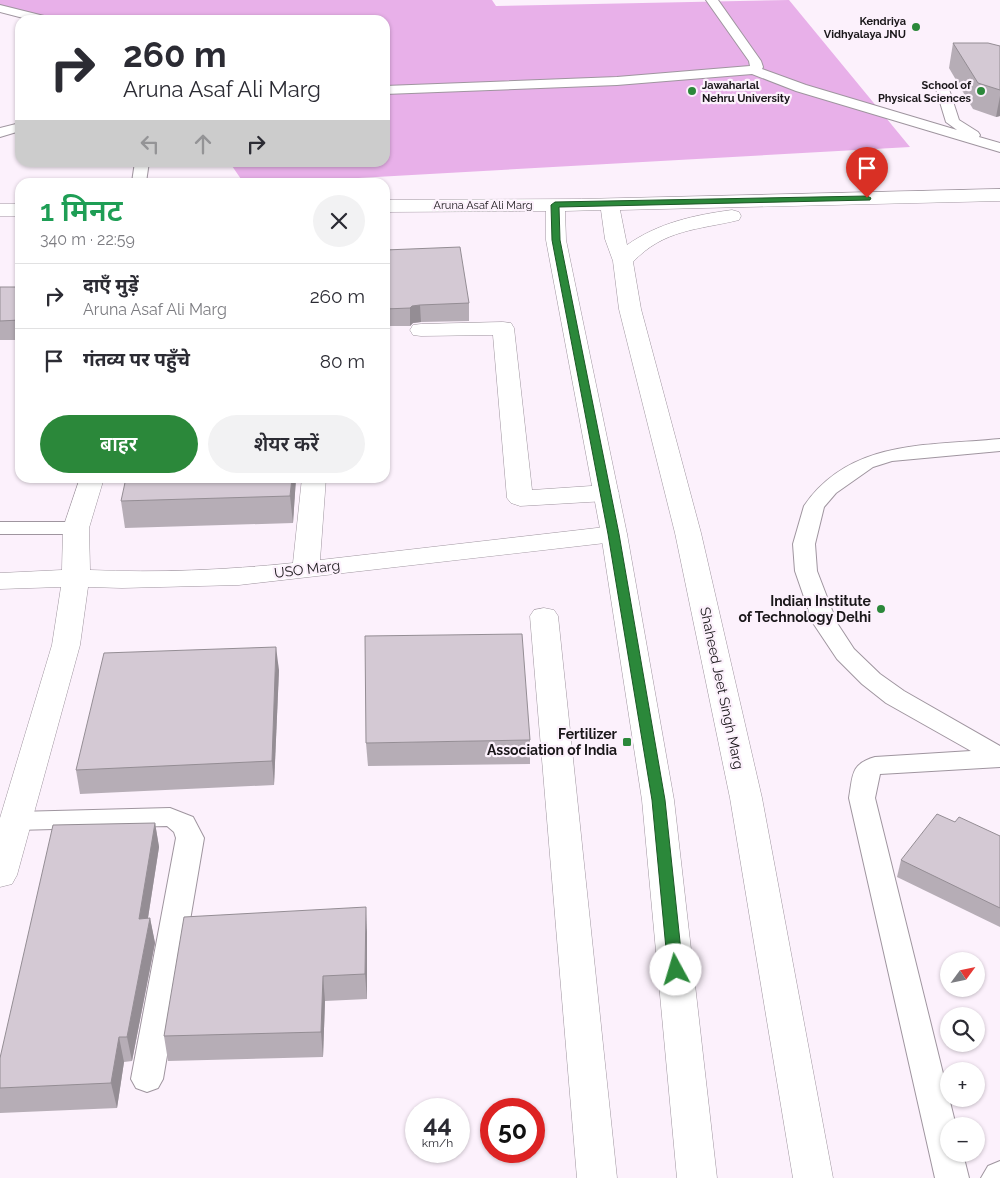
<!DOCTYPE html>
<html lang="hi">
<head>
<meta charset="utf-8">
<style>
	:root { --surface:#fff; --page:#f2f2f3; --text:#2b2b33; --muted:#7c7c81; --line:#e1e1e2; --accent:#2b883a }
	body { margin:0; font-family:Raleway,"Noto Sans Devanagari",sans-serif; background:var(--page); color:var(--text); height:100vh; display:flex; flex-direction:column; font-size:19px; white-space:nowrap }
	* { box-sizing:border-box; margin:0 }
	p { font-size:16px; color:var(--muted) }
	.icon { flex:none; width:28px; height:28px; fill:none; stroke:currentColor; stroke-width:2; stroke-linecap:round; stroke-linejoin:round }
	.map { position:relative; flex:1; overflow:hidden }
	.side { position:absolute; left:15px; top:178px; width:375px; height:305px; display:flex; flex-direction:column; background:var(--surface); border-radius:15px; box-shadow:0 1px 4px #0004 }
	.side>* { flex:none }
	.banner { position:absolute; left:15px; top:15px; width:375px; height:152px; border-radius:15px; box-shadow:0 1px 4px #0004; background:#fff; color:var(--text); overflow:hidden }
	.needle { width:32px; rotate:57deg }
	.controls { position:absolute; left:940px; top:952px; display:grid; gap:10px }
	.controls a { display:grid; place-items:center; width:45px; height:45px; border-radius:50%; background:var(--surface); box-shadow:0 1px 4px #0004; font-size:25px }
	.speed { position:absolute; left:405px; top:1098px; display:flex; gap:10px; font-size:25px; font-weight:700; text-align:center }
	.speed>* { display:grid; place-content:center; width:65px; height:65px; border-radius:50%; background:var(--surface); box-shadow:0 1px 4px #0004; line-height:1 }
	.speed small { font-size:12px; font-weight:400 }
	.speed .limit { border:8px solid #d22; background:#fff; color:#111 }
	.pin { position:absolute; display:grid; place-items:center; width:42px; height:42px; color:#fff; margin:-51px -21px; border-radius:50% 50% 50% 0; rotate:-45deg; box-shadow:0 0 5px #0007 }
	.pin .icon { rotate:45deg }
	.me { position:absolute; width:55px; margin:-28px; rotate:354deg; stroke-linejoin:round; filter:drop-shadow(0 0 4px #0008) }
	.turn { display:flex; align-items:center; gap:18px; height:105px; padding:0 25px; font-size:22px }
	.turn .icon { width:65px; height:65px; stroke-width:2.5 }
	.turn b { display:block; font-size:35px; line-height:42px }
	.lanes { display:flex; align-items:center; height:48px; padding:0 25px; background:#0003; justify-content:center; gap:25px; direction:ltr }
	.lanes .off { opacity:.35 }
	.round { display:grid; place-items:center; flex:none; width:52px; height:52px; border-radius:26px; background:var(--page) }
	.overview { display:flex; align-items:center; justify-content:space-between; height:85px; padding:0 25px }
	h1 { font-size:30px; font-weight:600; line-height:38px; color:#1e9e55 }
	.cta { display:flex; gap:10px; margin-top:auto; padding:10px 25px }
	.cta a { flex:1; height:58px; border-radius:30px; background:var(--accent); color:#fff; font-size:20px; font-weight:600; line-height:58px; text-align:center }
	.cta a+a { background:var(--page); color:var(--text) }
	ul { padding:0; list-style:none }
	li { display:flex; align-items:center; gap:15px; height:65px; padding:0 25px; border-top:1px solid var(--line) }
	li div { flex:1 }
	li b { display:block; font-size:19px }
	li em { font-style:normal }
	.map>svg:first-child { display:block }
	.green { fill:#e8b0e9 }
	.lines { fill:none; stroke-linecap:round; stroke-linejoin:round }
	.service-casing { stroke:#9f959f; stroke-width:2 }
	.minor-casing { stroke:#9f959f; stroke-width:1 }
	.secondary-casing { stroke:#9f959f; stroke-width:1 }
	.service { fill:#fff; fill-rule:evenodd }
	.minor { fill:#fff; fill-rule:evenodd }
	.secondary { fill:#fff; fill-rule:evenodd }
	.wall { fill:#b6adb6 }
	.shaded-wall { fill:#948d94 }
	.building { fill:#d4c9d4; stroke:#948d94 }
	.route { fill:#2b883a; stroke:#1c5826 }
	.poi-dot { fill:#2b883a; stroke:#fcf1fc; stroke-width:2 }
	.labels { text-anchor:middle; stroke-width:4.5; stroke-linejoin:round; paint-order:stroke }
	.far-poi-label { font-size:11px; font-weight:bold; fill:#1a171a; stroke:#fcf1fc; text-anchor:end }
	.far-street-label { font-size:11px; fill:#1a171a; stroke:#fcf1fc }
	.street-label { font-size:14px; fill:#1a171a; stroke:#fcf1fc }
	.poi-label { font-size:14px; font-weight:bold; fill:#1a171a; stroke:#fcf1fc; text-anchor:end }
</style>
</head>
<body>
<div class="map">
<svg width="1000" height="1178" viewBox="0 0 1000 1178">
	<rect width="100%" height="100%" fill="#fcf1fc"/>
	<!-- green -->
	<polygon class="green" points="0,0 492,0 496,6 789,0 910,147 287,182 243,182 230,163 385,162 385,20 50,20 0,5"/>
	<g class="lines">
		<!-- service casing -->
		<g class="service-casing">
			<g id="service">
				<polygon points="706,0 718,0 761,61 763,67 762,69 806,85 957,130 946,122 936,89 938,86 948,86 959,120 978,132 980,135 979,137 1000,143 1000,152 796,91 752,74 617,85 385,94 385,86 617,77 750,66 749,61"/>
				<polygon points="0,5 48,17 50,20 31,20 0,12"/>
				<polygon points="20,123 20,131 0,137 0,128"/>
				<polygon points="135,162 149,162 146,182 132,182"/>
				<path d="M1000,439v12l-108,10 -19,6 -37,26 -12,14 -9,37 2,27 20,52 17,26 26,25 24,17 96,55v21l-120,7 -5,24 81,328h-7v28h14l6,24h-34l-86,-380c4,-22 1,-34 26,-41l96,-6 -85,-48 -24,-19 -25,-25 -24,-36 -18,-52 -2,-27 11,-38c46,-67 124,-60 196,-67z"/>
				<polygon points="0,522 76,522 84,523 87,528 84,533 76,534 0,534"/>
				<polygon points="170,808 193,817 204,838 163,1079 158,1088 147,1092 136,1088 131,1079 176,838 174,832 167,826 16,830 7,828 3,821 7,814 16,812"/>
				<polygon points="1000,1161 1000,1178 981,1178 988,1166"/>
			</g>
		</g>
		<!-- minor casing -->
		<g class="minor-casing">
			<g id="minor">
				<polygon points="503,322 511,323 514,328 532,490 606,485 615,488 619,493 615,498 606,501 520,506 511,503 507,498 493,335 421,336 413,335 410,330 413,325 421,324"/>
				<path d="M80,478h24l-15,50 1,42c67,3 136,0 203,-7l9,-85h24l-6,82 294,-34 9,2 4,6 -4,6 -9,2 -375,43 -117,3 -34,-1 -8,58 -63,230 -5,9 -12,3v-69l52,-173 9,-58 -61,2v-16l62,-3 1,-42z"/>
				<polygon points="544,608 554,610 558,616 617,1178 577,1178 530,616 534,610"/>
			</g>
		</g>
		<!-- secondary casing -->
		<g class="secondary-casing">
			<g id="secondary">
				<path d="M1000,189v12l-380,9 7,35c31,-22 67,-30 105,-35l7,2 2,4 -2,4c-41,10 -75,9 -106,42l8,47 60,224 61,265 71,380h-40l-63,-380 -55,-265 -56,-224 -6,-48 -8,-22 -4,-29 -36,1 1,29 61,294 47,266 43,378h-40l-35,-378 -41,-266 -55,-294v-29l-161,1v-12l196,-1z"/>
				<rect x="0" y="204" width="20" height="12"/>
			</g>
		</g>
		<!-- service -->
		<use href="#service" class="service"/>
		<!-- minor -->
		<use href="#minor" class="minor"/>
		<!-- secondary -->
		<use href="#secondary" class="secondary"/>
	</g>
	<!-- wall -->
	<g class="wall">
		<polygon points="953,43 1000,46 1000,116 996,117 973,109 949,68"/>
		<polygon points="385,250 469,303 469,321 421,322 413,323 410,326 385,326"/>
		<rect x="0" y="287" width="20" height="53"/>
		<polygon points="296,478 293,523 125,528 121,501"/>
		<polygon points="279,670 274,785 80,794 76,770"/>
		<polygon points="530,740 530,764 368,766 366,743"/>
		<polygon points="955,822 1000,836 1000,927 897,877 901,860"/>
		<polygon points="155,823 159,847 148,918 150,918 155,943 132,1061 124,1062 117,1108 0,1113 0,1058"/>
		<polygon points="367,932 367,999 325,1001 323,1057 168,1061 164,1036"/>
	</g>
	<!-- shaded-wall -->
	<g class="shaded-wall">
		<polygon points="1000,96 1000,116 996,117"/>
		<polygon points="420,305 421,322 413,323 410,326 410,308 412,306"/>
		<polygon points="292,478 296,478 293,523 290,496"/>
		<polygon points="276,647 279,670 274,785 272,761"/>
		<polygon points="155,823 159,847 144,943 139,919"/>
		<polygon points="366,907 367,932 367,999 365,974"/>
		<polygon points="150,918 155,943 132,1061 127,1037"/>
		<polygon points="323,976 325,1001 323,1057 321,1032"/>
		<polygon points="119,1037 124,1062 117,1108 111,1083"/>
	</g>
	<!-- building -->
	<g class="building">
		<polygon points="953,43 988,43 1000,46 1000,90 978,83"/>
		<polygon points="460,247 469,303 420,305 412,306 410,308 385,309 385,250"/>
		<polygon points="0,287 20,287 20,320 0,321"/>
		<polygon points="126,478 292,478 290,496 121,501"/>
		<polygon points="522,634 530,740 366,743 365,636"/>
		<polygon points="276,647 272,761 76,770 104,653"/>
		<polygon points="937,814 955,822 959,817 1000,836 1000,908 901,860"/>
		<polygon points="155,823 139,919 150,918 127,1037 119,1037 111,1083 0,1088 0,1058 53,825"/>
		<polygon points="366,907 365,974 323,976 321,1032 164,1036 184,917"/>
	</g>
	<!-- route -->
	<polygon class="route" points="867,196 871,198 870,200 559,207 560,240 619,534 665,800 683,970 681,974 676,976 670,974 668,970 652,800 608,534 552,240 551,205 555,202"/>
	<!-- markers -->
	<g class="poi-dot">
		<circle cx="916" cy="27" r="5"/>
		<circle cx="692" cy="91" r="5"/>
		<circle cx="981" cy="91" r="5"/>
		<circle cx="881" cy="609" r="5"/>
		<rect x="622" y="737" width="10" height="10" rx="2.5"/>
	</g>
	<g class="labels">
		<!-- far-poi labels -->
		<g class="far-poi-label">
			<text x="906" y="25">Kendriya<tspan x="906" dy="13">Vidhyalaya JNU</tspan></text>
			<text x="702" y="89" text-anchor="start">Jawaharlal<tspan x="702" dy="13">Nehru University</tspan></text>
			<text x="971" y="89">School of<tspan x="971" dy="13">Physical Sciences</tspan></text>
		</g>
		<!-- far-street labels -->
		<g class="far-street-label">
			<text x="483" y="209">Aruna Asaf Ali Marg</text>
		</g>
		<!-- street labels -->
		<g class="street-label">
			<text transform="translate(307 569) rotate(-7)" y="5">USO Marg</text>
			<text transform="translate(722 688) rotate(78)" y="5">Shaheed Jeet Singh Marg</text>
		</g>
		<!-- poi labels -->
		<g class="poi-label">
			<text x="871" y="606">Indian Institute<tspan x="871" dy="16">of Technology Delhi</tspan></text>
			<text x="617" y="739">Fertilizer<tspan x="617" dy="16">Association of India</tspan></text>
		</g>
	</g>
</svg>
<div class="controls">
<a><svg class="needle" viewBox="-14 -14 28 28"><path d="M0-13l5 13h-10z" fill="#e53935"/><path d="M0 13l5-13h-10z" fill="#7c7c81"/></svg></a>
<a><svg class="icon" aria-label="search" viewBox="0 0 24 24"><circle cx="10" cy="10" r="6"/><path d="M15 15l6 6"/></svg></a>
<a>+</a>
<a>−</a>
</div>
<div class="speed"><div>44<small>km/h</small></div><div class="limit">50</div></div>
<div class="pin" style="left:867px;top:198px;background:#d93025"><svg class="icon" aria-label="arrive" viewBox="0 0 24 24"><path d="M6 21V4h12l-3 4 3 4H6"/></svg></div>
<svg class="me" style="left:676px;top:970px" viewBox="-20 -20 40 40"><circle r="19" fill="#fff"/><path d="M0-13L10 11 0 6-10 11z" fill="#2b883a"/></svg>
<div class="banner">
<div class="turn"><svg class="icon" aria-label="right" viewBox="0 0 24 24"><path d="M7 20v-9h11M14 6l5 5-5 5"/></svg><div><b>260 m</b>Aruna Asaf Ali Marg</div></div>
<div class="lanes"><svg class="icon off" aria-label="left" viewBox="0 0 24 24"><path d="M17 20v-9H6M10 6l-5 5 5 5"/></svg><svg class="icon off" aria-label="ahead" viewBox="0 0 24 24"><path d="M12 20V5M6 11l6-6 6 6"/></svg><svg class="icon" aria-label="right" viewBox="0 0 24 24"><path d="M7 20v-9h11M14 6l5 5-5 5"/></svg></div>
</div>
<section class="side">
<div class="overview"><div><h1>1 मिनट</h1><p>340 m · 22:59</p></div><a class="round"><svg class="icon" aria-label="close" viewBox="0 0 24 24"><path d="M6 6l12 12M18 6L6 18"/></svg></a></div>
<ul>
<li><svg class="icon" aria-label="right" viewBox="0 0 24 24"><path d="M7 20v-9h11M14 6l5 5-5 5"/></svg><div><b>दाएँ मुड़ें</b><p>Aruna Asaf Ali Marg</p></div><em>260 m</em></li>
<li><svg class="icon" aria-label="arrive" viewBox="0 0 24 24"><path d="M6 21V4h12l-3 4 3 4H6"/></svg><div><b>गंतव्य पर पहुँचे</b></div><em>80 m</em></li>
</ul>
<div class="cta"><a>बाहर</a><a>शेयर करें</a></div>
</section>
</div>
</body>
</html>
